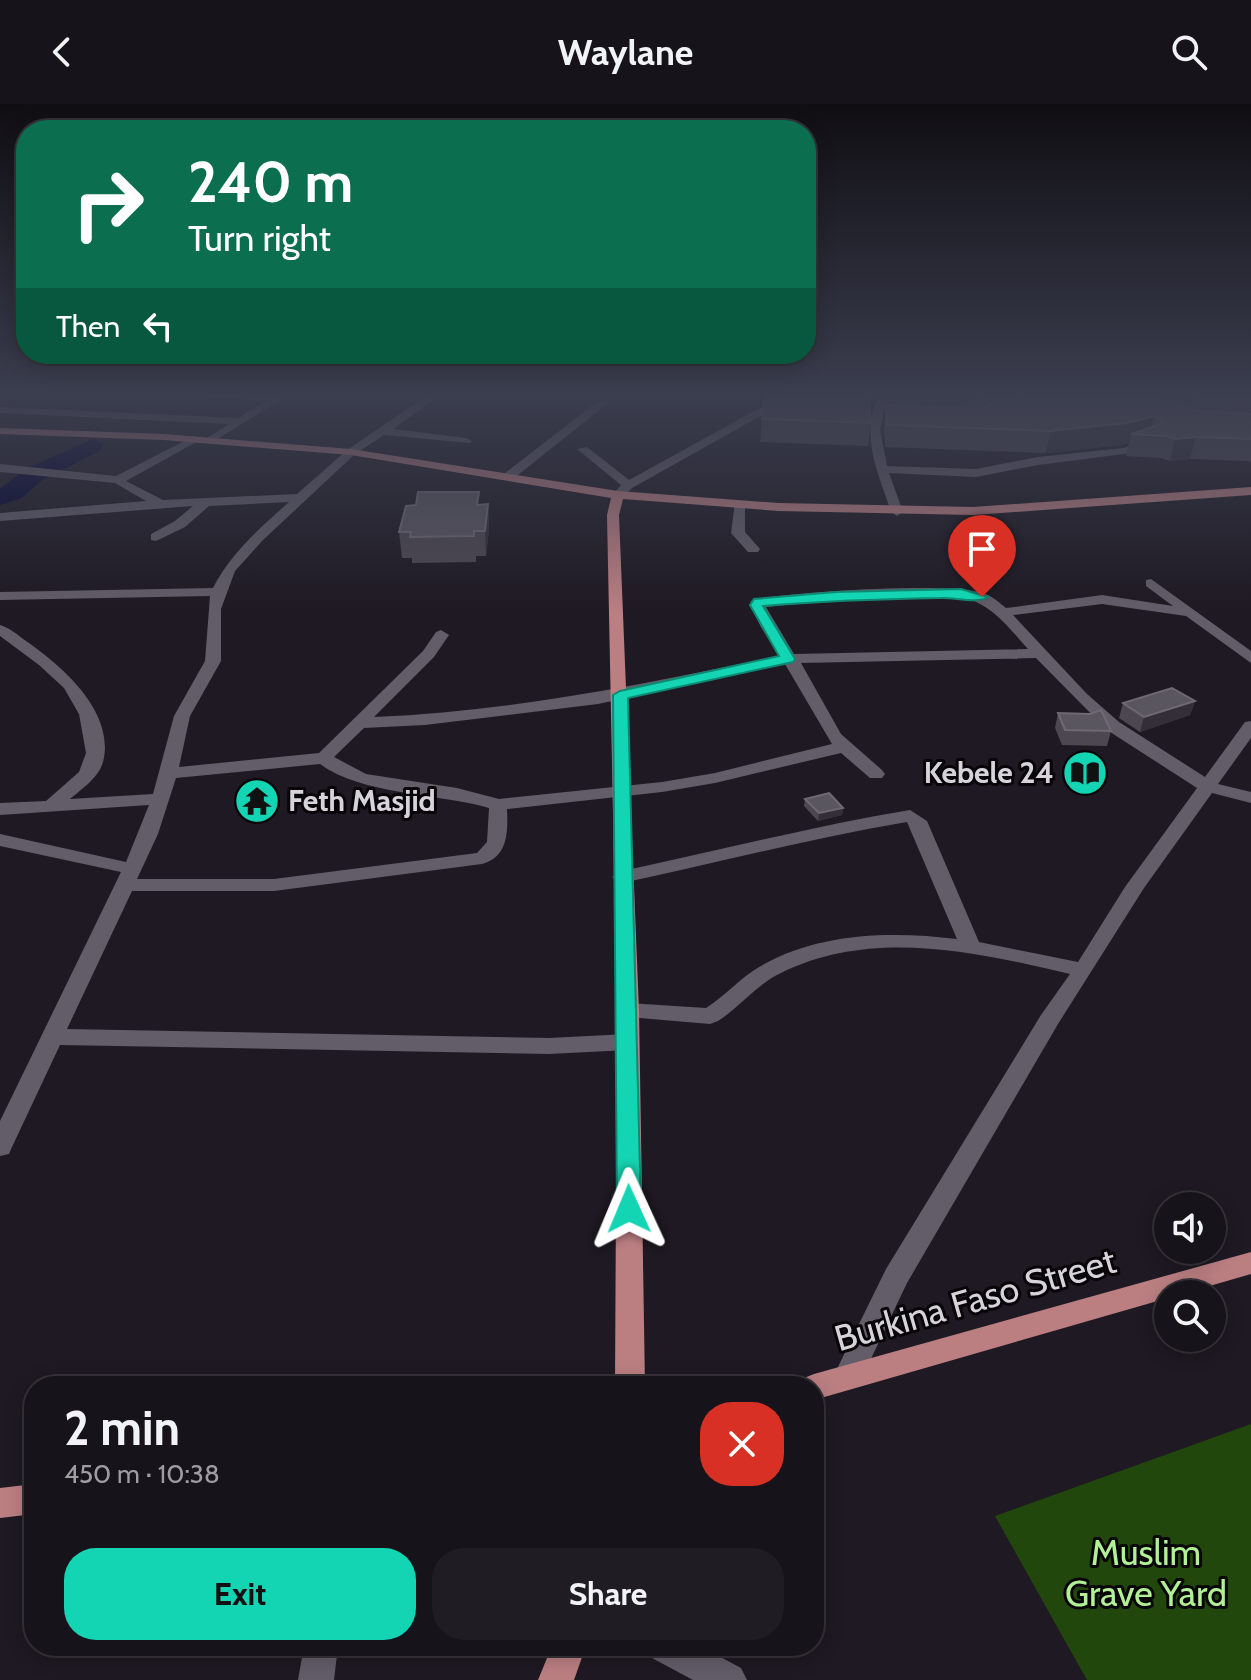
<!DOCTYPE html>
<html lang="en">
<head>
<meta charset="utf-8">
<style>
	:root { --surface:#16131a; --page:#1f1c23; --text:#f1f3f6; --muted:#9e9ea2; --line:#353239; --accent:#14d5b3 }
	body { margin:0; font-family:Cabin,sans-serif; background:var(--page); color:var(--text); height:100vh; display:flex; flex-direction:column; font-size:30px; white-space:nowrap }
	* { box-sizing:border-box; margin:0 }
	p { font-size:26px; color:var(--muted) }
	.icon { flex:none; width:44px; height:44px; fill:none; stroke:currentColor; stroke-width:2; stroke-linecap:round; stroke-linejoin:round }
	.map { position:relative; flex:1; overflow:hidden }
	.panel { position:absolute; left:24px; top:1272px; width:800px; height:280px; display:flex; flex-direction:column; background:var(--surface); border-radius:32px; box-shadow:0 4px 20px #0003,0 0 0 2px var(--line) }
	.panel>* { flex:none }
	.guide { position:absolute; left:16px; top:16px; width:800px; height:244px; border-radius:32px; box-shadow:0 4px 20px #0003,0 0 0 2px var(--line); background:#0b6e4f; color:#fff; overflow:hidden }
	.buttons { position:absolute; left:1154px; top:1088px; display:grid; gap:16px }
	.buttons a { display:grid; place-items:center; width:72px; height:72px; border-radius:50%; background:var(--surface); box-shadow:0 4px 20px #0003,0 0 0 2px var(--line); font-size:40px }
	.pin { position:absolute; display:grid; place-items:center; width:68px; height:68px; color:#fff; margin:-82px -34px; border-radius:50% 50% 50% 0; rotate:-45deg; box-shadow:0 0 8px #0007 }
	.pin .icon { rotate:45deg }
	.me { position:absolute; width:88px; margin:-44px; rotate:359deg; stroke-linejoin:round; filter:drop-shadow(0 0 6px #0008) }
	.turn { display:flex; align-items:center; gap:28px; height:168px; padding:0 40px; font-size:36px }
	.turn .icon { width:104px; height:104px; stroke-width:2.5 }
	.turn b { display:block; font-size:56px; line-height:68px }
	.then { display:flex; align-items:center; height:76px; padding:0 40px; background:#0003; gap:16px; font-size:30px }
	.round { display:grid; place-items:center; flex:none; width:84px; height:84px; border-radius:32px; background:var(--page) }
	.overview { display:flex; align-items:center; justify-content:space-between; height:136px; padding:0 40px }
	h1 { font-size:48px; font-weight:700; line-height:60px }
	.primary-button { display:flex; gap:16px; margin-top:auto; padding:16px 40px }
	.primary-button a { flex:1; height:92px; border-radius:32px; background:var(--accent); color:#111; font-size:32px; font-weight:700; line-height:92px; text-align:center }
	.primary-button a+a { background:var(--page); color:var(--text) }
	header { display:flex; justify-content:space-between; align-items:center; height:104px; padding:0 40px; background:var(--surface); font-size:36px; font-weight:700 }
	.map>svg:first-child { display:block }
	.green { fill:#22470c }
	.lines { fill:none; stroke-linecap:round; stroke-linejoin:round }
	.river { fill:#000030; fill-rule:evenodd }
	.minor { fill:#625d68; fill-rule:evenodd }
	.major { fill:#bb7f82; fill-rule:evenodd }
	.wall { fill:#4c4750 }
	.shaded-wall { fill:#332e38 }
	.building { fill:#5a565f; stroke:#6e6972; stroke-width:2 }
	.route { fill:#14d5b3; stroke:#0d8a74; stroke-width:2 }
	.labels { text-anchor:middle; stroke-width:6; stroke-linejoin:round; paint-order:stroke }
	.poi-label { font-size:30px; font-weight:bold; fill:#d7d3da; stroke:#070508; text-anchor:end }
	.near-street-label { font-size:36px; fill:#d7d3da; stroke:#070508 }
	.near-park-label { font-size:36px; fill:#b2f096; stroke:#070508 }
</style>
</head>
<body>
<header><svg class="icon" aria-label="back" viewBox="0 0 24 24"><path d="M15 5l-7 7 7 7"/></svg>Waylane<svg class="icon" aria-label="search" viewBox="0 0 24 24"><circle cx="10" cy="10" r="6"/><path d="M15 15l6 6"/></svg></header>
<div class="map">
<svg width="1251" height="1576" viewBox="0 0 1251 1576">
	<rect width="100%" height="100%" fill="#1e1922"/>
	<!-- green -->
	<polygon class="green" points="1251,1320 1251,1576 1087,1576 995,1412"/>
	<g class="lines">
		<!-- river -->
		<polygon class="river" points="92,335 100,337 103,342 100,347 42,376 22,394 0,401 0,385 24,366"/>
		<!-- minor -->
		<g class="minor">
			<polygon points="141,288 278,291 283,294 211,339 207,338 207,334 229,320 0,309 0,303 238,314 266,297"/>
			<path d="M432,288h13l-52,37 73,9 6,3 -2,2 -86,-8 -29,19 -92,86 -28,31 -14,38v52l-31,55 -11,51 140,-14 104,-102 13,-19 5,-2 8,5 -15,22 -60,60c140,-6 270,-33 406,-61l-19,-29 -11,-24 2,-3c36,-8 204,-19 234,-6 7,3 14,9 20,14l96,-13 71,11 -27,-20v-6l5,-1 100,72v12l-65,-47 -84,-12 -89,11 74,79 32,28 86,55 40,-55 6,-1v17l-33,46 33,8v11l-39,-10 -68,95 -86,136 -151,259 -48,101 -10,4 -10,-4 -5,-9 52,-106 155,-254 29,-41c-94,-22 -198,-46 -289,-1 -24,11 -41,34 -63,48l-8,3 -82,-7 -8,-2 -3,-5 3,-5 8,-2 78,5c19,-12 34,-30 53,-41 59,-35 133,-36 198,-28l-50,-117c-96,16 -190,41 -285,61l-10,-6 10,-6c96,-20 191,-45 288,-61l17,11 52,121 99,20 47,-75 72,-99 -90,-58 -71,-72 -235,5 40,71 41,36 3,4 -3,4h-12l-29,-25 -126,30 -53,9 -155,17c1,23 1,48 -25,55l-208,27h-142l-65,138 482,9 79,-4 8,2 3,6 -3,6 -8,2 -79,4 -489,-9 -48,102 -3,7 -9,2v-35l121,-249 -121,-26v-12l126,28 23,-57 -149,10v-12l46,-2 33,-29 7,-19 -7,-39 -15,-26 -25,-23 -39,-29v-11c10,3 18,10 26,16 35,24 90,71 77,121 -4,15 -21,27 -33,37l83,-5 21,-78 31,-55 5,-65 -210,4v-8l213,-4c18,-35 47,-60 76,-86l-80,4 -24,21 -29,14 -5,-1v-6l24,-13 18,-15 -193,15v-8l146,-12 -31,-18 -115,-11v-8l116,12 78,-40 6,3 -2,2 -72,40 37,19 134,-6 50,-44zM961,493c30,6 47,30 67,52l-234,5 -28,-47 70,-7zM785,560l47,80 -117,29 -53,9 -163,17 -42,-11 -91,-14 -32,-17 30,-29 61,-3 173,-21zM320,660c42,31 117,29 169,44l-2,34 -10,11 -203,26h-137l21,-45 18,-56z"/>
			<polygon points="610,288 622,288 513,375 505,375 505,369"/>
			<polygon points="789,288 803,288 632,384 622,394 612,391 621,381 577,345 587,343 629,376"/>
			<path d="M881,293l5,3 -6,30 7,36 89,3 62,-12 85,-9 27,-8 6,3 -32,11 -86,11 -62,12 -87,-4 14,39 -6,4 -6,-4c-13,-40 -29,-70 -15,-112z"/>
			<polygon points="735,398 745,401 745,428 760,445 758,448 748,448 731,429"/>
			<polygon points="304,1542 338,1542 334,1576 298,1576"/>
			<polygon points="647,1542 700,1542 741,1564 747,1576 693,1576 652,1554"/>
		</g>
		<!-- major -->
		<g class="major">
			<polygon points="0,324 164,330 351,345 618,387 779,399 973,403 1251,383 1251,391 973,411 779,407 623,395 619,411 639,906 645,1282 615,1282 617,906 607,411 611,394 351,351 164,336 0,330"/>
			<polygon points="1251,1148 1251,1170 1182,1190 1168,1190 1168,1194 814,1296 814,1282 800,1282 804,1274 814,1270"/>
			<polygon points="34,1380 34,1410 0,1414 0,1384"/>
			<polygon points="552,1542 586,1542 574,1576 538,1576"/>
		</g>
	</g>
	<!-- wall -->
	<g class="wall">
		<polygon points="771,288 874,288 870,310 871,319 868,342 760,338 762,315"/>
		<polygon points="887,288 1168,297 1170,288 1251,288 1251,359 1249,357 1190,355 1170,357 1161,354 1126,352 1129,339 1122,341 1046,349 885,343 884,322"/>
		<polygon points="488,400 489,425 486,452 476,452 476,458 412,459 412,454 402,454 399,428 480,401"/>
		<polygon points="1195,597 1190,611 1140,628 1119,614 1123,599"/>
		<polygon points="1058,609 1111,627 1107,642 1062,641 1055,624"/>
		<polygon points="805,695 843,704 842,711 818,717 804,702"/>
	</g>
	<!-- shaded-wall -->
	<g class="shaded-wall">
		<polygon points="872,288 874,288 874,295 867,322 869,300"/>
		<polygon points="1154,312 1150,331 1131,330 1129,339 1122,341 1046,349 1050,327"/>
		<polygon points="1196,333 1190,355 1170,357 1175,335"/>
		<polygon points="488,400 489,425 486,452 485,427"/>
		<polygon points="1195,597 1190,611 1140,628 1144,613"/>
		<polygon points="843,704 842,711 818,717 819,709"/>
	</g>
	<!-- building -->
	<g class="building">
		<polygon points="771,288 872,288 869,300 871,319 762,315 764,292"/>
		<polygon points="889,288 1141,288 1193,306 1251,310 1251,335 1196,333 1175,335 1167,332 1131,330 1164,319 1154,312 1127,319 1050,327 887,321 886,301 981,305 990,300 981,293"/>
		<polygon points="1180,288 1251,288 1251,298 1199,295"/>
		<polygon points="418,388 479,388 477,401 488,400 485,427 474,427 474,432 410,433 411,428 399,428 406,402 416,401"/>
		<polygon points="1172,584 1195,597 1144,613 1123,599"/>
		<polygon points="1101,606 1111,627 1065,626 1058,609 1090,610"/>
		<polygon points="829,689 843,704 819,709 805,695"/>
	</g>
	<!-- sky -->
	<linearGradient id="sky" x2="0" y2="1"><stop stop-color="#100e13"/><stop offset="0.57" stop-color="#3b3e4f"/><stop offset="1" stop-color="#3b3e4f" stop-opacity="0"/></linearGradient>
	<rect width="1251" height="509" fill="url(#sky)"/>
	<!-- route -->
	<path class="route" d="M961,485l27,8c-10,7 -35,0 -48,1 -60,1 -118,3 -177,8l32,53 -2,3 -165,36 13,511 -4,6 -8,3 -9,-3 -3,-6 -4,-514 7,-4 159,-35 -29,-51 4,-6 82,-7z"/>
	<!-- icons -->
	<defs>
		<g id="library-disc" transform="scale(2.3)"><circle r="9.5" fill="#14d5b3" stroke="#070508"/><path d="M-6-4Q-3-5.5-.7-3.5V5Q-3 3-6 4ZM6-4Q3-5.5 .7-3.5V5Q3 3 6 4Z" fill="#111"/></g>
		<g id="temple-disc" transform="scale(2.3)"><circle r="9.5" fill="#14d5b3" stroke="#070508"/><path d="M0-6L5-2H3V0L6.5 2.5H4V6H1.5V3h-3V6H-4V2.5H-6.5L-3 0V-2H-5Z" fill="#111"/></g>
	</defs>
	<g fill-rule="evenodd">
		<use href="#library-disc" x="1085" y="669"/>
		<use href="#temple-disc" x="257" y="697"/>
	</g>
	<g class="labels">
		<!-- poi labels -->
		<g class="poi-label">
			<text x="1054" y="679">Kebele 24</text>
			<text x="288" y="707" text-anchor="start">Feth Masjid</text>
		</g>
		<!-- near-street labels -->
		<g class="near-street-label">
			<text transform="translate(975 1195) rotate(-16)" y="13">Burkina Faso Street</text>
		</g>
		<!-- near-park labels -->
		<g class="near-park-label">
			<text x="1146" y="1461">Muslim<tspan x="1146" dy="41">Grave Yard</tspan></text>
		</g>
	</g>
</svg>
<div class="buttons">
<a><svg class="icon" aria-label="sound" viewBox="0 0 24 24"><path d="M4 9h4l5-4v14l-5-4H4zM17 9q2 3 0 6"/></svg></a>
<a><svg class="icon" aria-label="search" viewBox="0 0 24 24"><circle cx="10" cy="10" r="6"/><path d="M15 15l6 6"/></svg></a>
</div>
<div class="pin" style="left:982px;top:493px;background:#d93025"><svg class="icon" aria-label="arrive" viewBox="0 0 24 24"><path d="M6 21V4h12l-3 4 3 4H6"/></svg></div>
<svg class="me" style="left:629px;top:1105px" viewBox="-20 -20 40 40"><path d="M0-17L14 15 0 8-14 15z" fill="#14d5b3" stroke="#fff" stroke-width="4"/></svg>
<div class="guide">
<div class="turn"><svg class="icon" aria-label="right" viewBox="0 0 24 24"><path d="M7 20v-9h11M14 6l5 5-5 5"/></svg><div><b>240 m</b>Turn right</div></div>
<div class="then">Then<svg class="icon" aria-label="left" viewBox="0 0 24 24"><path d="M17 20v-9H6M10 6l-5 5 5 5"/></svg></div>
</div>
<section class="panel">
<div class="overview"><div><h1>2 min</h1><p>450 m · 10:38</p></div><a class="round" style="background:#d93025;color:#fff"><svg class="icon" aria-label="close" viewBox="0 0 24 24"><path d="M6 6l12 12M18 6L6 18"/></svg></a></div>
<div class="primary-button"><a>Exit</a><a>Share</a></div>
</section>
</div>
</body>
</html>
